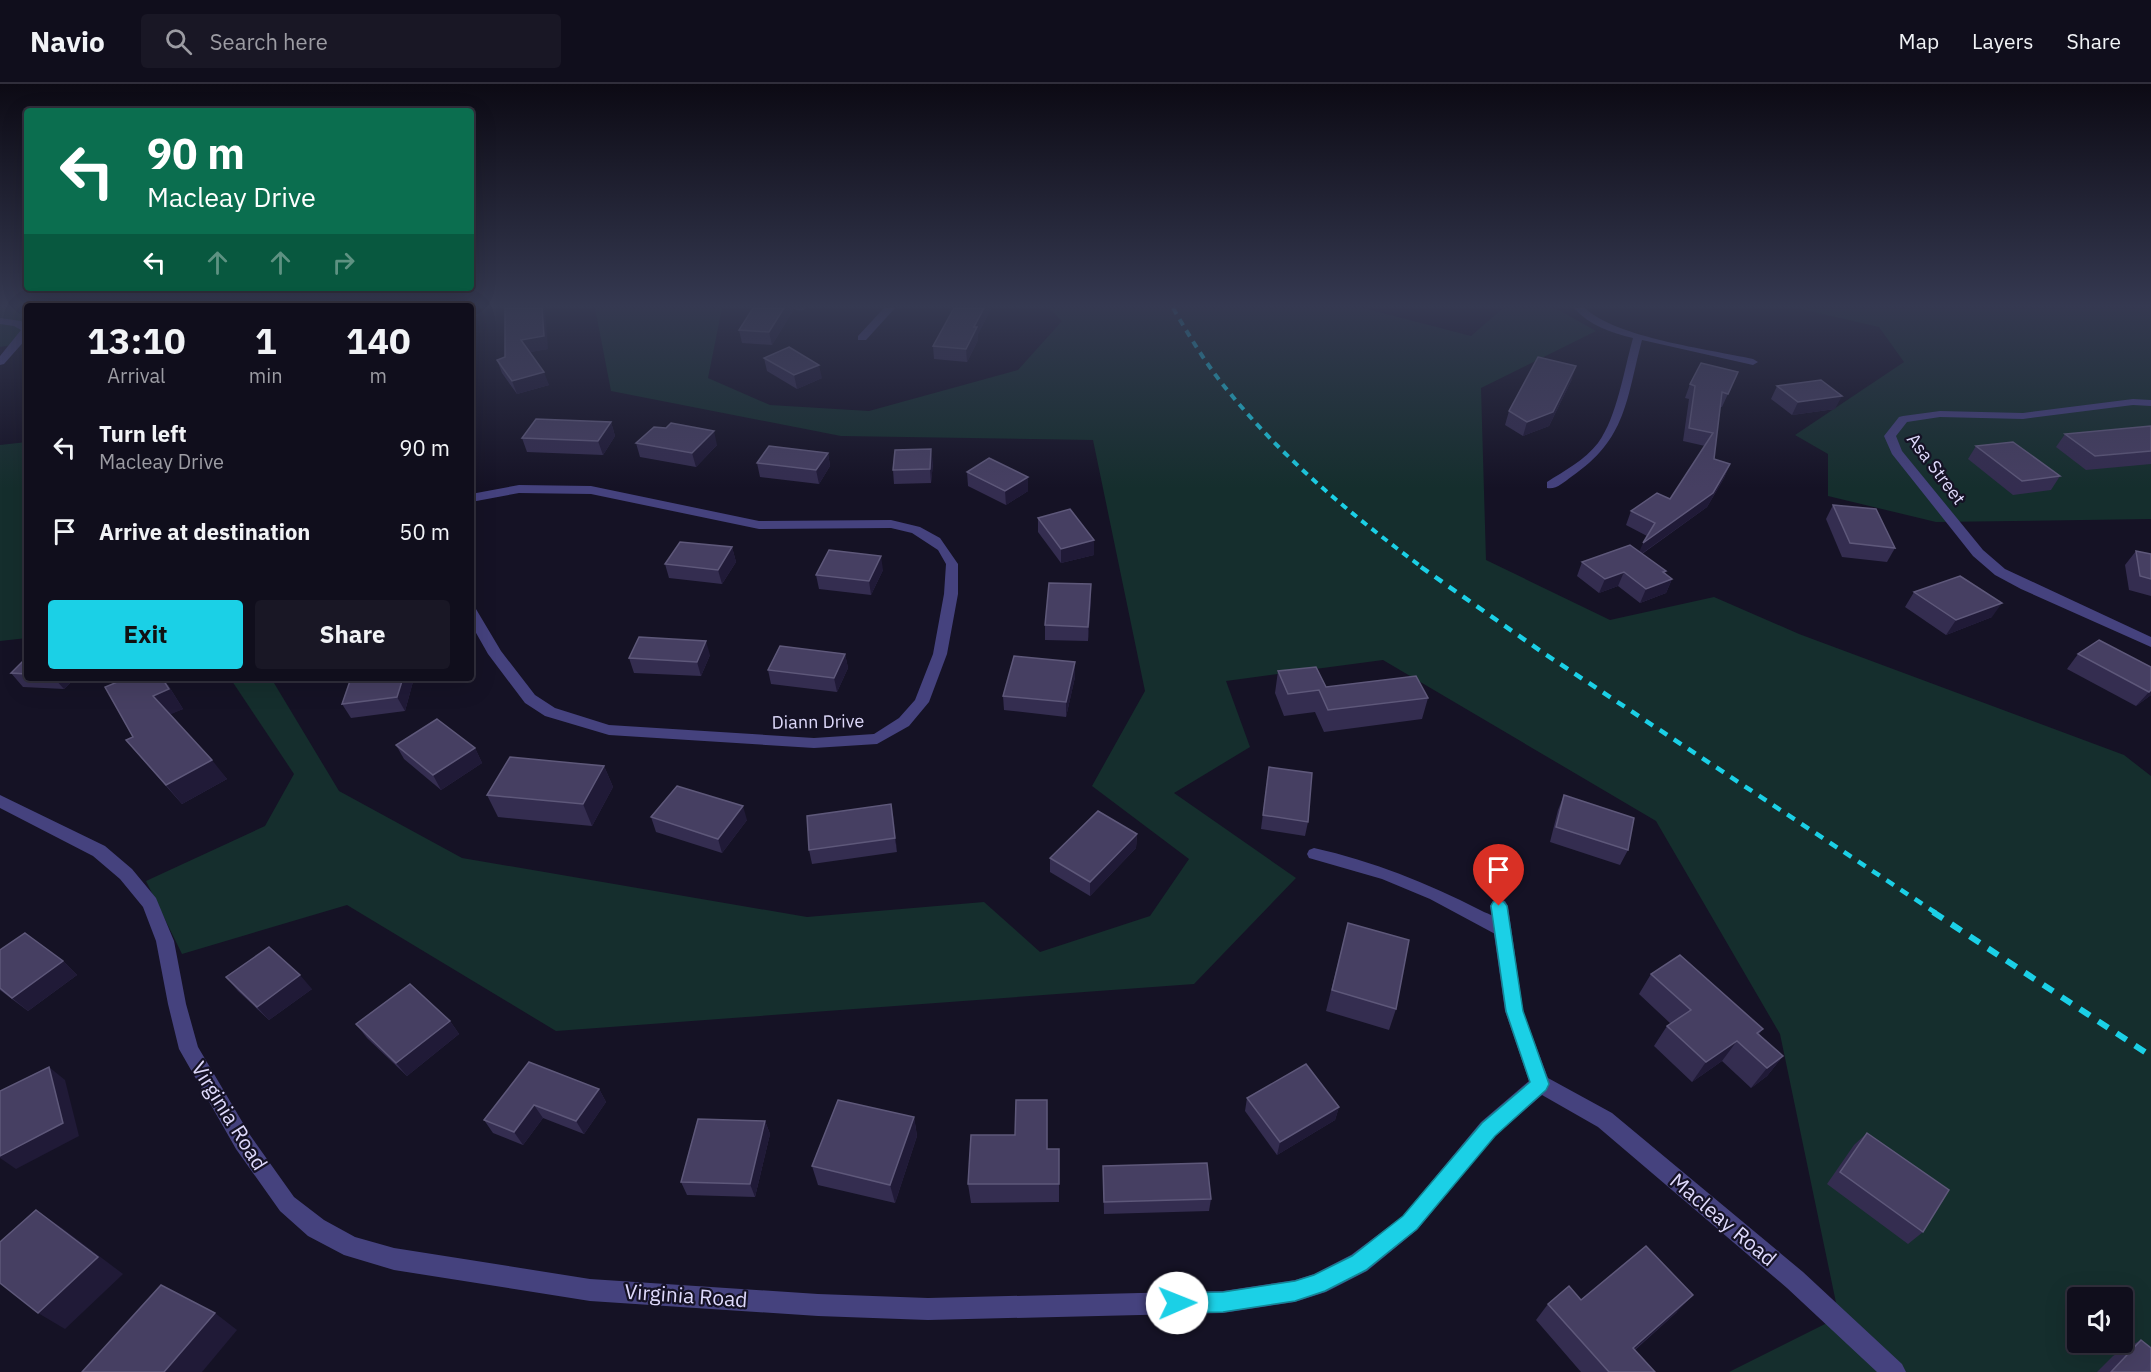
<!DOCTYPE html>
<html lang="en">
<head>
<meta charset="utf-8">
<style>
	:root { --surface:#100e1c; --page:#191725; --text:#f1f3f6; --muted:#9c9ca3; --line:#302e3b; --accent:#1bd0e6 }
	body { margin:0; font-family:"IBM Plex Sans",sans-serif; background:var(--page); color:var(--text); height:100vh; display:flex; flex-direction:column; font-size:22px; white-space:nowrap }
	* { box-sizing:border-box; margin:0 }
	p { font-size:20px; color:var(--muted) }
	.icon { flex:none; width:33px; height:33px; fill:none; stroke:currentColor; stroke-width:2; stroke-linecap:round; stroke-linejoin:round }
	.map { position:relative; flex:1; overflow:hidden }
	.details { position:absolute; left:24px; top:219px; width:450px; height:378px; display:flex; flex-direction:column; background:var(--surface); border-radius:6px; box-shadow:0 6px 24px #0002,0 0 0 2px var(--line) }
	.details>* { flex:none }
	.banner { position:absolute; left:24px; top:24px; width:450px; height:183px; border-radius:6px; box-shadow:0 6px 24px #0002,0 0 0 2px var(--line); background:#0b6e4f; color:#fff; overflow:hidden }
	.fabs { position:absolute; left:2067px; top:1203px; display:grid; gap:12px }
	.fabs a { display:grid; place-items:center; width:66px; height:66px; border-radius:6px; background:var(--surface); box-shadow:0 6px 24px #0002,0 0 0 2px var(--line); font-size:30px }
	.pin { position:absolute; display:grid; place-items:center; width:51px; height:51px; color:#fff; margin:-62px -26px; border-radius:50% 50% 50% 0; rotate:-45deg; box-shadow:0 0 6px #0007 }
	.pin .icon { rotate:45deg }
	.me { position:absolute; width:66px; margin:-33px; rotate:89deg; stroke-linejoin:round; filter:drop-shadow(0 0 4px #0008) }
	.turn { display:flex; align-items:center; gap:21px; height:126px; padding:0 24px; font-size:27px }
	.turn .icon { width:78px; height:78px; stroke-width:2.5 }
	.turn b { display:block; font-size:42px; line-height:51px }
	.lanes { display:flex; align-items:center; height:57px; padding:0 24px; background:#0003; justify-content:center; gap:30px; direction:ltr }
	.lanes .off { opacity:.35 }
	.eta { display:flex; justify-content:space-evenly; align-items:center; height:102px; text-align:center }
	.eta b { font-size:36px; font-weight:700; line-height:42px }
	.button { display:flex; gap:12px; margin-top:auto; padding:12px 24px }
	.button a { flex:1; height:69px; border-radius:6px; background:var(--accent); color:#111; font-size:24px; font-weight:700; line-height:69px; text-align:center }
	.button a+a { background:var(--page); color:var(--text) }
	ul { padding:0; list-style:none }
	li { display:flex; align-items:center; gap:18px; height:84px; padding:0 24px }
	li div { flex:1 }
	li b { display:block; font-size:22px }
	li em { font-style:normal }
	header { display:flex; align-items:center; gap:36px; box-sizing:border-box; height:84px; padding:0 30px; background:var(--surface); border-bottom:2px solid var(--line) }
	header strong { font-size:28px }
	nav { display:flex; gap:33px; margin-inline-start:auto; font-size:21px }
	.search { width:420px; height:54px; background:var(--page); display:flex; align-items:center; gap:15px; box-sizing:border-box; padding:0 21px; border-radius:6px; color:var(--muted); font-size:22px }
	.map>svg:first-child { display:block }
	.green { fill:#152e2d; fill-rule:evenodd }
	.lines { fill:none; stroke-linecap:round; stroke-linejoin:round }
	.lane { fill:#45427e; fill-rule:evenodd }
	.street { fill:#45427e; fill-rule:evenodd }
	.rail-far2 { stroke:#1bd0e6; stroke-width:4; stroke-dasharray:7 6; stroke-linecap:butt }
	.rail-far1 { stroke:#1bd0e6; stroke-width:4.5; stroke-dasharray:9 8; stroke-linecap:butt }
	.rail { stroke:#1bd0e6; stroke-width:6; stroke-dasharray:12 10; stroke-linecap:butt }
	.wall { fill:#342d50 }
	.shaded-wall { fill:#201a37 }
	.building { fill:#463f62; stroke:#5e587a; stroke-width:1.5 }
	.route { fill:#1bd0e6; stroke:#128796; stroke-width:1.5 }
	.labels { text-anchor:middle; stroke-width:4.5; stroke-linejoin:round; paint-order:stroke }
	.street-label { font-size:18px; fill:#ded9fb; stroke:#151225 }
	.near-street-label { font-size:21px; fill:#ded9fb; stroke:#151225 }
</style>
</head>
<body>
<header>
<strong>Navio</strong>
<div class="search"><svg class="icon" aria-label="search" viewBox="0 0 24 24"><circle cx="10" cy="10" r="6"/><path d="M15 15l6 6"/></svg>Search here</div>
<nav><a>Map</a><a>Layers</a><a>Share</a></nav>
</header>
<div class="map">
<svg width="2151" height="1288" viewBox="0 0 2151 1288">
	<rect width="100%" height="100%" fill="#151225"/>
	<!-- green -->
	<g class="green">
		<polygon points="0,224 27,224 27,252 19,260 0,263"/>
		<path d="M595,224h127l-14,70 62,27 99,6 149,-41 44,-49 -13,-13h314l108,28 32,-28h52l41,23 -115,57 5,172 124,60 104,-23 85,37 325,121 27,21v596h-422l110,-55 -59,-283 -124,-213 -273,-161 -157,21 24,66 -76,46 122,85 -102,106 -638,47 -209,-126 -165,49 -36,-73 119,-55 29,-52 -64,-96h41l68,113 123,67 345,59 177,-15 56,50 110,-36 39,-57 -97,-73 53,-95 -52,-251 -252,-4 -230,-45zM2078,1214h44v44h-44z"/>
		<polygon points="1797,224 2151,225 2151,435 1936,438 1828,412 1828,370 1795,351 1904,278 1879,243"/>
		<polygon points="27,358 27,554 0,557 0,361"/>
	</g>
	<g class="lines">
		<!-- lane -->
		<path class="lane" d="M1314,764c59,13 113,35 166,62 10,5 26,10 31,20l-2,5 -6,2 -6,-2 -67,-36 -48,-20 -73,-21 -2,-4 2,-4z"/>
		<!-- street -->
		<g class="street">
			<polygon points="884,224 895,224 866,256 858,256 858,252"/>
			<path d="M1574,224h11c32,30 123,41 168,51l5,3 -5,3 -111,-25c-16,60 -15,99 -71,137 -7,5 -15,13 -24,11v-6c17,-11 38,-22 51,-39 19,-26 26,-73 35,-105 -22,-5 -44,-13 -59,-30z"/>
			<polygon points="0,234 21,237 27,241 27,254 4,280 0,281 0,272 21,246 14,242 0,240"/>
			<polygon points="2133,315 2151,316 2151,322 2133,321 2023,335 1940,333 1907,338 1896,352 1902,367 1983,466 2005,485 2151,553 2151,563 2021,505 1995,491 1973,472 1892,370 1884,352 1899,333 1903,332 1940,327 2023,329"/>
			<polygon points="519,401 591,402 759,437 891,436 920,443 940,454 958,480 958,510 947,570 929,618 909,642 877,660 814,664 609,651 545,632 525,619 488,570 471,540 471,524 476,525 501,567 535,611 555,624 609,641 814,654 874,650 899,634 915,616 933,570 944,510 946,480 938,466 912,449 891,444 759,445 591,410 519,409 471,418 471,410"/>
			<polygon points="0,711 105,762 132,785 156,814 174,857 186,920 198,963 250,1051 294,1113 324,1136 355,1153 394,1164 590,1195 818,1210 928,1214 1223,1207 1295,1196 1314,1190 1351,1171 1403,1132 1481,1038 1529,997 1505,927 1490,822 1493,817 1499,815 1505,817 1508,822 1523,927 1548,994 1612,1029 1803,1188 1902,1280 1906,1288 1877,1288 1787,1204 1598,1043 1542,1011 1495,1052 1417,1146 1367,1187 1326,1208 1295,1218 1223,1229 928,1236 818,1232 590,1217 394,1186 344,1171 308,1152 280,1127 236,1065 179,965 168,920 156,857 143,823 120,795 93,772 0,724"/>
		</g>
		<!-- rail-far2 -->
		<path class="rail-far2" d="M1173,224c17,29 34,58 56,84 55,68 124,124 194,176"/>
		<!-- rail-far1 -->
		<polyline class="rail-far1" points="1421,483 1542,568 1936,829"/>
		<!-- rail -->
		<polyline class="rail" points="1933,828 2151,972"/>
	</g>
	<!-- wall -->
	<g class="wall">
		<polygon points="505,224 548,265 530,268 549,301 517,310 502,289 497,276 505,273"/>
		<polygon points="753,224 806,224 802,227 794,225 772,261 742,259 739,246"/>
		<polygon points="991,225 978,250 978,256 967,278 934,275 933,262"/>
		<polygon points="764,274 822,294 797,305 767,287"/>
		<polygon points="1738,288 1722,323 1720,323 1714,375 1730,380 1724,394 1707,423 1642,470 1666,487 1665,489 1672,495 1666,509 1640,519 1618,502 1599,509 1577,492 1582,478 1640,468 1647,452 1626,441 1631,427 1670,415 1705,362 1683,357 1689,315 1685,314 1690,300"/>
		<polygon points="1572,295 1549,342 1523,352 1505,341 1509,327"/>
		<polygon points="1777,302 1835,325 1792,331 1771,315"/>
		<polygon points="611,338 615,352 603,371 527,368 522,354"/>
		<polygon points="2151,342 2151,380 2086,386 2056,363 2065,350"/>
		<polygon points="636,359 717,361 696,383 640,373"/>
		<polygon points="1976,362 2060,392 2051,406 2013,411 1968,375"/>
		<polygon points="828,369 830,382 819,400 760,393 757,379"/>
		<polygon points="933,379 931,399 894,400 893,386"/>
		<polygon points="967,388 1028,393 1028,407 1006,421 968,402"/>
		<polygon points="1833,421 1895,464 1887,478 1842,473 1826,435"/>
		<polygon points="1038,434 1094,456 1094,471 1061,479 1038,448"/>
		<polygon points="732,463 736,478 722,500 669,494 665,480"/>
		<polygon points="2136,467 2151,470 2151,512 2129,506 2125,481"/>
		<polygon points="883,486 871,511 819,505 816,491"/>
		<polygon points="1914,508 1992,533 1946,551 1905,523"/>
		<polygon points="1091,515 1088,557 1045,556 1045,541"/>
		<polygon points="845,570 848,584 837,608 771,600 768,586"/>
		<polygon points="2078,570 2151,583 2151,611 2136,622 2067,585"/>
		<polygon points="710,571 701,592 634,589 629,574"/>
		<polygon points="27,573 27,594 75,594 64,605 23,603 11,589"/>
		<polygon points="1278,587 1326,603 1428,614 1422,635 1324,648 1315,628 1284,632 1275,609"/>
		<polygon points="1075,593 1066,633 1004,626 1003,612"/>
		<polygon points="414,594 405,627 351,634 342,620"/>
		<polygon points="168,601 183,625 170,630 227,695 182,720 142,675 126,656 133,653"/>
		<polygon points="396,661 475,664 482,679 441,706 404,675"/>
		<polygon points="604,682 613,703 592,742 498,733 487,711"/>
		<polygon points="1269,683 1308,738 1305,752 1261,745"/>
		<polygon points="1564,711 1628,766 1620,781 1550,758 1558,726"/>
		<polygon points="891,720 897,768 812,780 809,766"/>
		<polygon points="651,733 747,736 722,769 656,748"/>
		<polygon points="1137,750 1136,764 1090,812 1050,788 1050,774"/>
		<polygon points="1348,839 1396,925 1389,946 1326,927"/>
		<polygon points="0,866 63,877 77,891 28,927 0,906"/>
		<polygon points="1651,890 1763,945 1759,950 1783,972 1767,992 1751,1004 1722,977 1692,998 1654,962 1667,942 1671,940 1639,910"/>
		<polygon points="226,893 312,905 269,936 238,907"/>
		<polygon points="450,937 459,950 407,992 367,954 356,940"/>
		<polygon points="529,978 599,1005 606,1018 584,1050 543,1034 523,1061 493,1049 484,1036"/>
		<polygon points="1247,1014 1339,1023 1335,1036 1277,1071 1245,1027"/>
		<polygon points="1047,1016 1048,1065 1059,1065 1059,1118 971,1119 968,1100"/>
		<polygon points="914,1033 917,1052 895,1119 818,1101 812,1082"/>
		<polygon points="765,1037 770,1050 755,1113 687,1111 681,1098"/>
		<polygon points="1867,1049 1923,1148 1908,1160 1827,1100 1854,1061"/>
		<polygon points="1103,1082 1211,1115 1209,1127 1104,1130"/>
		<polygon points="1581,1216 1677,1228 1635,1266 1655,1288 1581,1288 1536,1236 1548,1220"/>
		<polygon points="2141,1256 2151,1288 2097,1288 2113,1272"/>
	</g>
	<!-- shaded-wall -->
	<g class="shaded-wall">
		<polygon points="542,224 545,224 548,265 525,269 521,256"/>
		<polygon points="784,224 794,225 772,261 769,248"/>
		<polygon points="984,224 991,224 991,225 978,250 978,256 967,278 966,265 974,243"/>
		<polygon points="819,281 822,294 797,305 794,291"/>
		<polygon points="1576,282 1572,295 1549,342 1523,352 1527,338"/>
		<polygon points="544,288 549,301 517,310 512,297"/>
		<polygon points="1842,312 1835,325 1792,331 1798,318"/>
		<polygon points="611,338 615,352 603,371 598,357"/>
		<polygon points="714,347 717,361 696,383 692,369"/>
		<polygon points="931,365 933,379 931,399 930,385"/>
		<polygon points="828,369 830,382 819,400 816,386"/>
		<polygon points="1730,380 1724,394 1707,423 1637,473 1643,459"/>
		<polygon points="1028,393 1028,407 1006,421 1005,407"/>
		<polygon points="1094,456 1094,471 1061,479 1061,465"/>
		<polygon points="732,463 736,478 722,500 718,486"/>
		<polygon points="881,472 883,486 871,511 869,497"/>
		<polygon points="1666,487 1660,499 1672,495 1666,509 1640,519 1646,505 1663,488"/>
		<polygon points="1624,488 1618,502 1599,509 1605,495"/>
		<polygon points="1091,500 1091,515 1088,557 1088,543"/>
		<polygon points="2002,519 1992,533 1946,551 1956,536"/>
		<polygon points="706,557 710,571 701,592 697,578"/>
		<polygon points="845,570 848,584 837,608 834,594"/>
		<polygon points="1075,578 1075,593 1066,633 1066,618"/>
		<polygon points="54,594 75,594 64,605"/>
		<polygon points="162,594 163,594 168,601 183,625 167,632 153,612"/>
		<polygon points="403,594 414,594 405,627 397,613"/>
		<polygon points="2151,606 2151,611 2136,622 2149,608"/>
		<polygon points="475,664 482,679 441,706 433,691"/>
		<polygon points="212,676 227,695 182,720 166,701"/>
		<polygon points="604,682 613,703 592,742 583,720"/>
		<polygon points="891,720 894,735 897,768 895,754"/>
		<polygon points="743,722 747,736 722,769 718,755"/>
		<polygon points="1137,750 1136,764 1090,812 1090,798"/>
		<polygon points="63,877 77,891 28,927 12,914"/>
		<polygon points="300,891 312,905 269,936 257,923"/>
		<polygon points="450,937 459,950 407,992 396,979"/>
		<polygon points="1737,957 1722,977 1692,998 1706,978"/>
		<polygon points="1783,972 1767,992 1751,1004 1767,984"/>
		<polygon points="49,983 65,996 79,1052 16,1085 0,1074 0,1072"/>
		<polygon points="599,1005 606,1018 584,1050 576,1037"/>
		<polygon points="1047,1016 1048,1036 1048,1084 1047,1065"/>
		<polygon points="534,1021 543,1034 523,1061 514,1048"/>
		<polygon points="1339,1023 1335,1036 1277,1071 1280,1058"/>
		<polygon points="914,1033 917,1052 895,1119 890,1101"/>
		<polygon points="765,1037 770,1050 755,1113 750,1100"/>
		<polygon points="36,1126 62,1144 123,1190 65,1245 38,1229"/>
		<polygon points="1693,1211 1677,1228 1618,1280 1633,1264"/>
		<polygon points="215,1229 237,1246 202,1288 164,1288"/>
	</g>
	<!-- building -->
	<g class="building">
		<polygon points="505,224 542,224 544,252 521,256 544,288 512,297 497,276 505,273"/>
		<polygon points="753,224 784,224 769,248 739,246"/>
		<polygon points="954,224 984,224 974,243 977,243 966,265 933,262"/>
		<polygon points="789,263 819,281 794,291 764,274"/>
		<polygon points="1538,273 1576,282 1553,328 1527,338 1509,327"/>
		<polygon points="1701,279 1738,288 1728,310 1722,308 1714,375 1730,380 1713,409 1643,459 1655,439 1631,427 1657,409 1670,415 1713,349 1689,344 1695,302 1690,300"/>
		<polygon points="1821,296 1842,312 1798,318 1777,302"/>
		<polygon points="536,335 611,338 598,357 522,354"/>
		<polygon points="671,339 714,347 692,369 636,359 654,343 666,344"/>
		<polygon points="2151,342 2151,367 2095,372 2065,350"/>
		<polygon points="2013,358 2060,392 2022,397 1976,362"/>
		<polygon points="769,362 828,369 816,386 757,379"/>
		<polygon points="931,365 930,385 893,386 895,366"/>
		<polygon points="989,374 1028,393 1005,407 967,388"/>
		<polygon points="1833,421 1876,425 1895,464 1850,459"/>
		<polygon points="1070,425 1094,456 1061,465 1038,434"/>
		<polygon points="680,458 732,463 718,486 665,480"/>
		<polygon points="1630,461 1666,487 1663,488 1672,495 1646,505 1624,488 1605,495 1582,478"/>
		<polygon points="829,466 881,472 869,497 816,491"/>
		<polygon points="2136,467 2151,470 2151,495 2140,492"/>
		<polygon points="1960,492 2002,519 1956,536 1914,508"/>
		<polygon points="1049,499 1091,500 1088,543 1045,541"/>
		<polygon points="639,553 706,557 697,578 629,574"/>
		<polygon points="2099,556 2151,583 2151,606 2149,608 2078,570"/>
		<polygon points="780,562 845,570 834,594 768,586"/>
		<polygon points="1014,572 1075,578 1066,618 1003,612"/>
		<polygon points="27,573 27,590 11,589"/>
		<polygon points="1316,583 1326,603 1416,592 1428,614 1328,626 1319,606 1288,610 1278,587"/>
		<polygon points="127,594 162,594 169,605 153,612 212,676 166,701 126,656 133,653 105,603"/>
		<polygon points="351,594 403,594 397,613 342,620"/>
		<polygon points="437,635 475,664 433,691 396,661"/>
		<polygon points="510,673 604,682 583,720 487,711"/>
		<polygon points="1269,683 1312,689 1308,738 1263,731"/>
		<polygon points="677,702 743,722 718,755 651,733"/>
		<polygon points="1564,711 1634,734 1628,766 1556,743"/>
		<polygon points="891,720 895,754 809,766 807,732"/>
		<polygon points="1098,727 1137,750 1090,798 1050,774"/>
		<polygon points="1348,839 1409,856 1396,925 1332,906"/>
		<polygon points="25,849 63,877 12,914 0,904 0,866"/>
		<polygon points="269,863 300,891 257,923 226,893"/>
		<polygon points="1680,871 1763,945 1757,949 1783,972 1767,984 1737,957 1706,978 1667,942 1691,926 1651,890"/>
		<polygon points="410,900 450,937 396,979 356,940"/>
		<polygon points="529,978 599,1005 576,1037 534,1021 514,1048 484,1036"/>
		<polygon points="1306,980 1339,1023 1280,1058 1247,1014"/>
		<polygon points="49,983 63,1039 0,1072 0,1007"/>
		<polygon points="838,1016 914,1033 890,1101 812,1082"/>
		<polygon points="1016,1016 1047,1016 1047,1065 1059,1065 1059,1100 968,1100 971,1051 1015,1051"/>
		<polygon points="698,1035 765,1037 750,1100 681,1098"/>
		<polygon points="1867,1049 1949,1106 1923,1148 1840,1088"/>
		<polygon points="1207,1079 1211,1115 1104,1118 1103,1082"/>
		<polygon points="36,1126 98,1173 38,1229 0,1199 0,1158"/>
		<polygon points="1646,1162 1693,1211 1633,1264 1655,1288 1609,1288 1548,1220 1569,1202 1581,1216"/>
		<polygon points="161,1201 215,1229 164,1288 82,1288"/>
		<polygon points="2141,1256 2151,1264 2151,1288 2111,1288"/>
	</g>
	<!-- sky -->
	<linearGradient id="sky" x2="0" y2="1"><stop stop-color="#0c0a14"/><stop offset="0.55" stop-color="#353951"/><stop offset="1" stop-color="#353951" stop-opacity="0"/></linearGradient>
	<rect width="2151" height="404" fill="url(#sky)"/>
	<!-- route -->
	<polygon class="route" points="1499,816 1504,818 1507,822 1523,927 1549,1000 1546,1006 1495,1052 1417,1145 1366,1186 1325,1207 1295,1217 1223,1228 1177,1229 1170,1226 1167,1219 1170,1212 1177,1209 1223,1208 1295,1197 1314,1191 1352,1172 1403,1132 1482,1039 1530,998 1506,927 1491,822 1493,818"/>
	<g class="labels">
		<!-- street labels -->
		<g class="street-label">
			<text transform="translate(1936 385) rotate(53)" y="6">Asa Street</text>
			<text transform="translate(818 638) rotate(-1)" y="6">Diann Drive</text>
		</g>
		<!-- near-street labels -->
		<g class="near-street-label">
			<text transform="translate(229 1032) rotate(58)" y="7">Virginia Road</text>
			<text transform="translate(1723 1136) rotate(40)" y="7">Macleay Road</text>
			<text transform="translate(686 1212) rotate(4)" y="7">Virginia Road</text>
		</g>
	</g>
</svg>
<div class="fabs">
<a><svg class="icon" aria-label="sound" viewBox="0 0 24 24"><path d="M4 9h4l5-4v14l-5-4H4zM17 9q2 3 0 6"/></svg></a>
</div>
<div class="pin" style="left:1499px;top:822px;background:#d93025"><svg class="icon" aria-label="arrive" viewBox="0 0 24 24"><path d="M6 21V4h12l-3 4 3 4H6"/></svg></div>
<svg class="me" style="left:1177px;top:1219px" viewBox="-20 -20 40 40"><circle r="19" fill="#fff"/><path d="M0-13L10 11 0 6-10 11z" fill="#1bd0e6"/></svg>
<div class="banner">
<div class="turn"><svg class="icon" aria-label="left" viewBox="0 0 24 24"><path d="M17 20v-9H6M10 6l-5 5 5 5"/></svg><div><b>90 m</b>Macleay Drive</div></div>
<div class="lanes"><svg class="icon" aria-label="left" viewBox="0 0 24 24"><path d="M17 20v-9H6M10 6l-5 5 5 5"/></svg><svg class="icon off" aria-label="ahead" viewBox="0 0 24 24"><path d="M12 20V5M6 11l6-6 6 6"/></svg><svg class="icon off" aria-label="ahead" viewBox="0 0 24 24"><path d="M12 20V5M6 11l6-6 6 6"/></svg><svg class="icon off" aria-label="right" viewBox="0 0 24 24"><path d="M7 20v-9h11M14 6l5 5-5 5"/></svg></div>
</div>
<section class="details">
<div class="eta">
<div><b>13:10</b><p>Arrival</p></div>
<div><b>1</b><p>min</p></div>
<div><b>140</b><p>m</p></div>
</div>
<ul>
<li><svg class="icon" aria-label="left" viewBox="0 0 24 24"><path d="M17 20v-9H6M10 6l-5 5 5 5"/></svg><div><b>Turn left</b><p>Macleay Drive</p></div><em>90 m</em></li>
<li><svg class="icon" aria-label="arrive" viewBox="0 0 24 24"><path d="M6 21V4h12l-3 4 3 4H6"/></svg><div><b>Arrive at destination</b></div><em>50 m</em></li>
</ul>
<div class="button"><a>Exit</a><a>Share</a></div>
</section>
</div>
</body>
</html>
